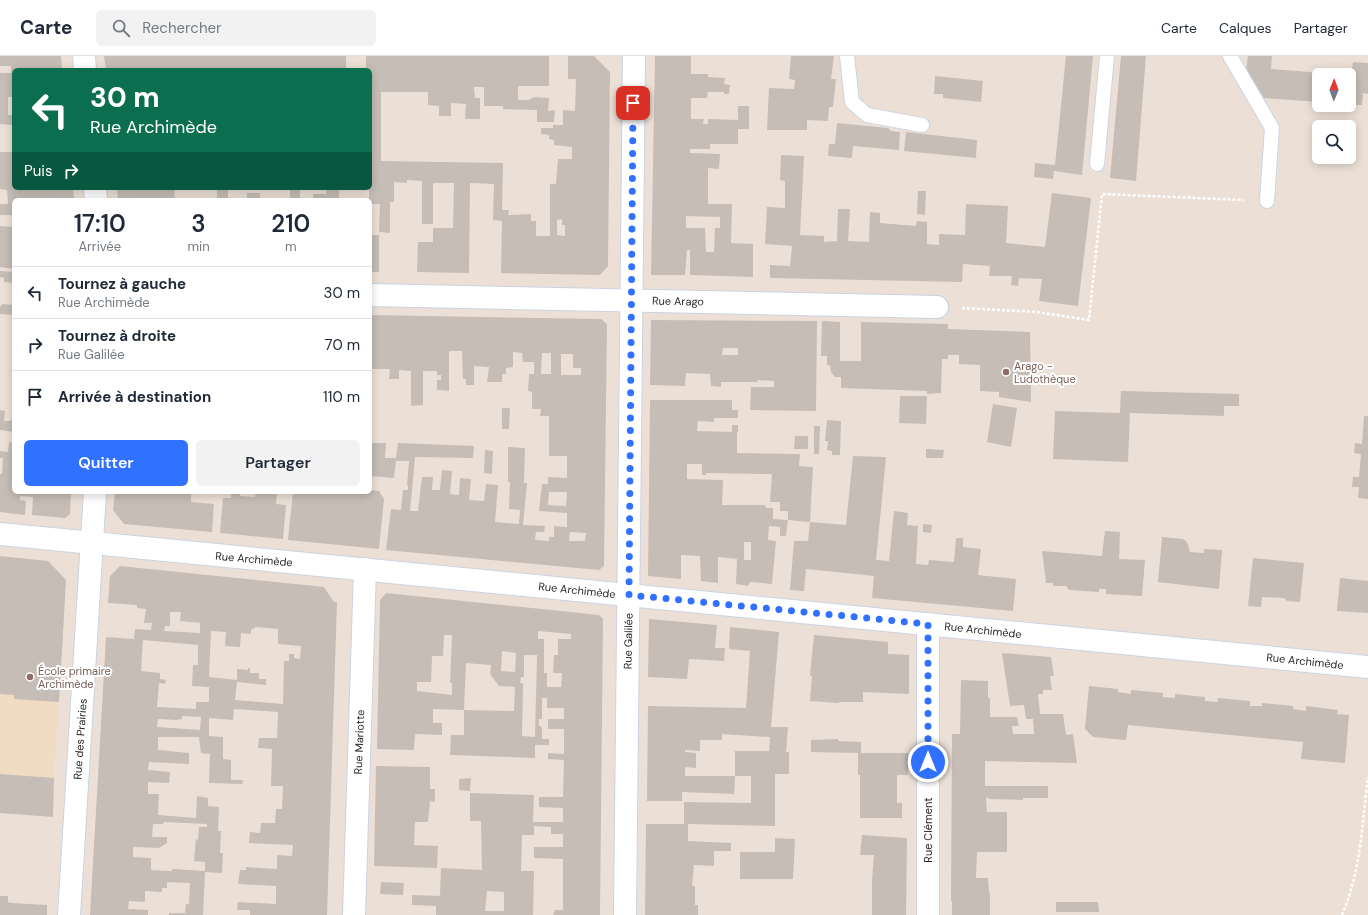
<!DOCTYPE html>
<html lang="fr">
<head>
<meta charset="utf-8">
<style>
	:root { --surface:#fff; --page:#f2f2f3; --text:#1f2937; --muted:#747a83; --line:#e0e1e3; --accent:#3071ff }
	body { margin:0; font-family:"DM Sans",sans-serif; background:var(--page); color:var(--text); height:100vh; display:flex; flex-direction:column; font-size:15px; white-space:nowrap }
	* { box-sizing:border-box; margin:0 }
	p { font-size:13px; color:var(--muted) }
	.icon { flex:none; width:22px; height:22px; fill:none; stroke:currentColor; stroke-width:2; stroke-linecap:round; stroke-linejoin:round }
	.map { position:relative; flex:1; overflow:hidden }
	.side { position:absolute; left:12px; top:142px; width:360px; height:296px; display:flex; flex-direction:column; background:var(--surface); border-radius:6px; box-shadow:0 2px 10px #0003 }
	.side>* { flex:none }
	.guide { position:absolute; left:12px; top:12px; width:360px; height:122px; border-radius:6px; box-shadow:0 2px 10px #0003; background:#0b6e4f; color:#fff; overflow:hidden }
	.needle { width:26px; rotate:1deg }
	.buttons { position:absolute; left:1312px; top:12px; display:grid; gap:8px }
	.buttons a { display:grid; place-items:center; width:44px; height:44px; border-radius:6px; background:var(--surface); box-shadow:0 2px 10px #0003; font-size:20px }
	.pin { position:absolute; display:grid; place-items:center; width:34px; height:34px; color:#fff; margin:-17px; border-radius:8px; box-shadow:0 2px 6px #0006 }
	.me { position:absolute; width:44px; margin:-22px; rotate:0deg; stroke-linejoin:round; filter:drop-shadow(0 0 3px #0008) }
	.turn { display:flex; align-items:center; gap:14px; height:84px; padding:0 12px; font-size:18px }
	.turn .icon { width:52px; height:52px; stroke-width:2.5 }
	.turn b { display:block; font-size:28px; line-height:34px }
	.then { display:flex; align-items:center; height:38px; padding:0 12px; background:#0003; gap:8px; font-size:15px }
	.eta { display:flex; justify-content:space-evenly; align-items:center; height:68px; text-align:center }
	.eta b { font-size:24px; font-weight:600; line-height:28px }
	.cta { display:flex; gap:8px; margin-top:auto; padding:8px 12px }
	.cta a { flex:1; height:46px; border-radius:6px; background:var(--accent); color:#fff; font-size:16px; font-weight:600; line-height:46px; text-align:center }
	.cta a+a { background:var(--page); color:var(--text) }
	ul { padding:0; list-style:none }
	li { display:flex; align-items:center; gap:12px; height:52px; padding:0 12px; border-top:1px solid var(--line) }
	li div { flex:1 }
	li b { display:block; font-size:15px }
	li em { font-style:normal }
	header { display:flex; align-items:center; gap:24px; box-sizing:border-box; height:56px; padding:0 20px; background:var(--surface); border-bottom:1px solid var(--line) }
	header strong { font-size:19px }
	nav { display:flex; gap:22px; margin-inline-start:auto; font-size:14px }
	.search { width:280px; height:36px; background:var(--page); display:flex; align-items:center; gap:10px; box-sizing:border-box; padding:0 14px; border-radius:6px; color:var(--muted); font-size:15px }
	.map>svg:first-child { display:block }
	.education { fill:#f0dbc3 }
	.building { fill:#c6bdb6; fill-rule:evenodd }
	.lines { fill:none; stroke-linecap:round; stroke-linejoin:round }
	.lane-casing { stroke:#cbd3e2; stroke-width:16 }
	.street-casing { stroke:#cbd3e2; stroke-width:24 }
	.path { stroke:#fff; stroke-width:2.5; stroke-dasharray:3 2; stroke-linecap:butt }
	.lane { stroke:#fff; stroke-width:14 }
	.street { stroke:#fff; stroke-width:22 }
	.route { stroke:#3071ff; stroke-width:7; stroke-dasharray:0 12.6 }
	.education-dot { fill:#8d6e63; stroke:#fff; stroke-width:1.5 }
	.labels { text-anchor:middle; stroke-width:4; stroke-linejoin:round; paint-order:stroke }
	.street-label { font-size:11px; fill:#272727; stroke:#fff }
	.education-label { font-size:11px; fill:#785e54; stroke:#fff; text-anchor:start }
</style>
</head>
<body>
<header>
<strong>Carte</strong>
<div class="search"><svg class="icon" aria-label="search" viewBox="0 0 24 24"><circle cx="10" cy="10" r="6"/><path d="M15 15l6 6"/></svg>Rechercher</div>
<nav><a>Carte</a><a>Calques</a><a>Partager</a></nav>
</header>
<div class="map">
<svg width="1368" height="859" viewBox="0 0 1368 859">
	<rect width="100%" height="100%" fill="#ece0d6"/>
	<!-- education -->
	<polygon class="education" points="0,500 48,505 66,524 54,722 0,718"/>
	<!-- building -->
	<g class="building">
		<polygon points="0,0 61,0 62,14 14,14 14,41 8,41 8,59 14,59 14,78 12,77 12,69 0,68 0,17 11,17 11,10 0,10"/>
		<polygon points="104,0 346,0 346,14 166,14 149,13 149,14 106,14"/>
		<path d="M366,0h183v30h-31v14h11l5,-3 15,1 -1,13 7,-1 -1,12h-17v-12l-34,-1v-3h-19v-19h-10l1,11h5v21h-15l1,-15 -15,-1v13h-12v-10l-11,-1v-13h-47v69l122,2 -1,47h7l-1,5 23,-1v7h5v15h14v-52h6l2,-25h14v-12l-18,-2v-5l-5,-1v-4l-8,-1v-6h12v-3h10v-15l12,1 1,-32h-8v-23h26l16,16 -2,194 -8,9 -99,-2 1,-52 -9,-1 1,-36 -24,-1 -1,90 -52,-1 1,-30h15v-14h20l1,-45h-21v41h-11v-43l-15,-1v3l-13,-1v20h-4v31l-11,-1 1,-28h-10l-1,-4 1,-130h-4zM562,163v6h3v11l-8,-1v-15z"/>
		<path d="M655,0h36v18h17v3l17,1 -1,6 6,1 -1,9h-5v-2h-16l-1,6h-16v21h13l-1,5h5v-5l30,1v-14h11v23h-11v15h-28v5h-20v4l30,1 -1,15 -11,-1v36h24l-1,39 22,1v33l-63,-2v-25h-3l-2,25h-34zM686,160l34,1v11h-5l-1,24h-8l-1,-24h-19z"/>
		<polygon points="791,0 834,0 831,23 836,23 833,51 829,51 828,65 807,64 807,74 767,74 769,32 794,33 795,24 789,23"/>
		<polygon points="1066,0 1093,0 1082,119 1054,115 1053,123 1034,121 1035,107 1055,109"/>
		<polygon points="1121,0 1146,0 1136,125 1110,122"/>
		<polygon points="1248,0 1272,0 1271,13 1336,18 1336,19 1319,19 1319,46 1264,42 1246,15"/>
		<polygon points="1353,6 1368,7 1368,38 1363,37 1362,49 1349,49 1349,19 1351,19"/>
		<polygon points="935,20 983,25 981,46 943,42 943,38 934,38"/>
		<polygon points="837,67 888,72 891,75 900,76 899,94 853,90 852,102 828,100 829,88 835,88"/>
		<polygon points="906,76 977,84 976,102 904,95"/>
		<polygon points="0,96 14,96 14,132 73,132 74,144 14,144 14,159 0,159 0,148 8,148 7,134 0,133"/>
		<polygon points="781,99 804,100 800,179 824,180 824,186 837,185 838,153 850,153 848,185 869,186 870,156 880,157 880,167 916,170 917,165 927,166 927,188 939,189 939,178 965,179 966,148 1008,150 1006,187 1045,191 1052,137 1091,142 1078,250 1039,245 1042,223 1019,222 1018,230 1011,229 1012,220 989,220 990,210 963,208 962,226 770,222 770,209 790,210 792,190 765,188 767,151 785,152 785,125 780,124"/>
		<polygon points="117,132 174,132 175,142 175,144 118,144"/>
		<rect x="217" y="132" width="11" height="12"/>
		<rect x="290" y="132" width="10" height="12"/>
		<polygon points="327,132 339,132 339,144 313,144 313,138 326,138"/>
		<polygon points="918,135 926,135 925,159 917,158"/>
		<rect x="247" y="137" width="13" height="7"/>
		<polygon points="0,170 14,171 14,213 0,211"/>
		<rect x="370" y="179" width="9" height="37"/>
		<polygon points="0,215 14,216 14,227 4,226 4,222 0,221"/>
		<polygon points="2,248 14,249 14,259 0,258 0,250 1,250"/>
		<path d="M370,259l231,4 6,5 -3,242 -5,4 -213,-20 5,-41 10,1 2,-20h5v-4l-1,-1 2,-24h-13l-2,17 -24,-2v-33h16l-1,15h11l2,-15 76,3 -1,12 -58,-1 -5,54h8l4,-34h11l-1,13h8l2,-20 10,1 -2,23 9,1 1,-17 11,1 -2,21 15,1 2,-17 12,1 -3,37 24,2 1,-14 -11,-1 1,-27h-2v-35l17,1 -1,35h3l-4,42 22,1 -1,6h-8l-1,8 14,1v-4h5v-11l13,1v-14l-28,-2 3,-27h6v-7l19,1v-22h-18v-40h-9l1,-7h-9v-17l-4,-1 1,-17h5v-12h-11l-1,-9 -9,-1v15l-7,1v6h-4v8h-15l2,-15 -15,-1v19h-8v-6h-3l-1,-28h-13v40l-12,-1v-10h4v-5h-4v-4h-14v34l-12,1v-35l-12,-1v9h-10l1,-10h-20zM542,297h9v21h-10zM561,298h12v14h8v7h-20zM549,436h18l-1,14 -18,-1zM570,476l16,1 -1,8h-16z"/>
		<path d="M651,264l166,1 -1,90 -66,-1 1,-23h23v-6l-17,-1 1,2h-37v5l-10,-1 -1,-12 -24,-1 -1,13 -35,-1zM723,292h15v7h-16z"/>
		<polygon points="822,265 840,266 840,305 861,305 861,266 948,268 948,273 1030,276 1031,346 999,341 999,336 980,335 980,309 959,308 959,299 948,299 948,303 942,303 941,337 927,338 927,335 841,332 841,321 835,321 831,316 830,309 827,309 827,300 821,300"/>
		<polygon points="1121,335 1239,338 1239,350 1224,350 1224,360 1130,357 1128,406 1053,403 1055,355 1120,357"/>
		<polygon points="900,340 927,340 926,368 899,367"/>
		<path d="M650,344h82v10h6v8h-24v4l-16,-1 -1,10 35,1v-7h6v7h-1v21l63,1 -1,12 14,1 -3,55 -22,-2v-9h-8v-9h-10l2,-28 -66,-1v2h-4v-11h-15v15l36,1 -1,25h43l1,3h7v11l15,1 -2,16h-6v-9l-11,-1 -1,14 8,1 -4,43 -22,-2 -2,4 -12,-2 1,-25 -19,-2v26l-17,-2 -1,-25 -19,-1v24l-33,-3zM744,486h7v18h-7z"/>
		<polygon points="993,348 1017,352 1011,391 987,386"/>
		<polygon points="502,352 510,352 509,373 502,373"/>
		<polygon points="0,354 5,355 4,365 11,365 12,362 14,362 14,376 0,374"/>
		<polygon points="1364,360 1368,360 1368,443 1358,442 1359,431 1352,431 1353,421 1359,421 1361,398 1354,397 1355,387 1362,388"/>
		<polygon points="827,364 841,365 840,399 832,399 832,395 827,394 828,385 825,385"/>
		<polygon points="814,370 820,370 819,398 814,398"/>
		<polygon points="795,380 808,380 808,393 794,393"/>
		<polygon points="9,386 14,387 14,436 71,436 70,458 65,462 32,459 33,441 20,440 20,444 26,445 25,459 0,456 0,418 2,418 3,402 0,402 0,395 8,396"/>
		<polygon points="926,393 944,394 943,402 926,402"/>
		<polygon points="485,394 493,395 492,418 484,417"/>
		<polygon points="853,400 886,401 876,504 889,505 894,455 908,457 907,469 918,470 916,508 928,509 929,504 954,506 956,482 963,482 963,491 981,493 978,519 1016,523 1013,555 872,542 874,520 806,513 804,535 790,534 794,485 808,485 810,466 846,469"/>
		<polygon points="370,434 379,435 384,443 379,493 288,484 293,436 370,436"/>
		<polygon points="115,436 191,436 191,446 214,448 212,476 124,468 113,454"/>
		<polygon points="231,436 241,436 240,440 255,441 256,436 277,436 276,448 286,449 283,483 220,477 223,442 231,442"/>
		<polygon points="923,468 932,469 931,477 923,476"/>
		<polygon points="1105,475 1120,476 1119,503 1145,504 1142,540 1106,538 1106,533 1099,533 1099,536 1069,534 1066,530 1053,530 1053,527 1046,527 1042,495 1102,500"/>
		<polygon points="1162,481 1183,483 1187,486 1190,496 1204,497 1204,493 1222,494 1219,533 1158,526"/>
		<polygon points="0,500 48,505 66,524 59,646 14,643 14,639 0,638"/>
		<polygon points="1253,502 1304,507 1300,546 1287,545 1284,542 1262,541 1261,551 1248,550"/>
		<path d="M120,510l204,21 10,15h3l-10,313h-77v-5h-13l1,-8 38,2v-18l-38,-2 2,-14h6v-3l31,2v-14l15,1 1,-11 -44,-2 1,-11 10,1 1,-10h14l1,-14h6l1,-23h-12l1,-37 -14,-1 1,-10h18l1,-26 -44,-3 -1,11 -24,-2v18l14,1v22l8,1v20h12l-1,4 -33,-1 1,-29 -9,-1 -2,-16h-41v13l31,3v11l-40,-2 -1,8 22,2 -1,11 -21,-1v12h11l-1,21 38,3 1,-22 11,2v8l11,1 -1,24h3l-1,22h3l-1,20 -17,-1 -2,43h-34v-2h16l1,-9h3l1,-21 -23,-1v6h-5v4l-17,-1v11l-16,-1 -1,8 20,1v5h-58l16,-278 28,2 1,-10 16,1 1,-7h-8l2,-14 -9,-1v-3l-29,-2 2,-27zM170,556h11l-1,9 20,2v10l-36,-2 1,-5h5zM256,571l22,2v15l23,2 -1,13 -6,-1v-4h-5v7h-5l-1,43 -48,-4 2,-18 29,3v-6h-7v-6h-9v-5h-2v2l-11,-1v11l-28,-3 2,-46 15,1 -1,14 15,1 1,-14 10,1v-4zM143,584l55,5v20h-5l-1,21 17,1v15h-13v7l-39,-2 2,-24 6,1 1,-4 -6,-1v-6l-19,-2zM182,660l19,1 -1,13 -43,-3 1,-8 18,1 6,-1zM164,766l43,2v3h-8l-1,13 -2,-1 -2,22 11,1v9l-32,-2 -2,2 -20,-1v-12l-18,-1v-10l26,1 8,-5v-6h-15l1,-13h10z"/>
		<polygon points="1340,522 1368,525 1368,557 1337,555"/>
		<path d="M386,537l213,22 4,4 -3,296h-47l2,-5h8v-51l-29,-1v-11h29v-13h-12v-7l-17,-1v9h-12l-1,36h13l-1,44h-97v-9l-24,-1v-10l28,1 1,-28 41,2 -1,-49h-11v-28l64,2 -1,27h30v-14l-24,-1v-10h24l1,-37 -16,-1v-6l16,1v-25h-16v-10h16v-11h-17v-10h-5v21h-3v7l3,1v12h7v6h-14v13l-85,-3 1,-20h13v-25l50,1 1,-24 -16,-1 -9,-12 1,-9 -25,-2 -2,47 -31,-1v14h9v12l-27,-1 -1,16 -37,-1 3,-149zM538,575l33,3v5h-13v16h-4l-1,18h9l-1,14h-14v-14h-3v-34h-6zM444,579h8l-2,48h2v12l-35,-4v-9h14l1,-26h11zM502,595l14,2 -1,19 -14,-1zM524,599h13l-2,82 -13,-1 1,-53h-3l1,-6h3zM487,835l17,1v19h-19z"/>
		<polygon points="649,563 717,569 715,592 725,592 724,605 689,603 687,623 648,621"/>
		<polygon points="730,571 779,576 771,671 788,671 786,696 789,696 789,718 775,718 775,770 688,768 688,785 731,787 731,795 714,795 714,810 694,809 692,830 695,830 695,849 698,849 698,859 645,859 646,768 684,768 684,746 751,747 751,720 735,720 735,695 769,695 770,681 722,678 722,684 700,684 700,695 685,694 685,696 696,697 696,712 685,711 685,720 735,720 734,738 682,736 682,745 647,745 648,650 746,652 750,595 729,593"/>
		<polygon points="814,579 888,586 888,598 909,599 909,638 863,636 863,646 839,646 839,647 810,645 812,620 810,620"/>
		<polygon points="1002,597 1051,601 1054,620 1050,620 1052,634 1043,634 1043,638 1038,638 1040,658 1063,658 1066,679 1073,678 1077,707 985,705 985,730 1048,730 1048,742 1023,742 1023,744 990,743 986,741 987,756 1007,756 1007,796 977,796 976,822 988,822 989,836 990,837 990,859 952,859 952,845 951,845 952,678 960,678 961,624 988,625 988,642 990,642 990,661 1017,661 1019,670 1012,670 1013,678 1034,678 1033,663 1026,663 1024,649 1010,650"/>
		<polygon points="1089,630 1118,633 1118,636 1131,638 1131,634 1163,637 1163,641 1175,642 1175,638 1205,641 1205,645 1218,646 1218,642 1250,645 1250,650 1262,650 1262,647 1293,650 1293,653 1306,655 1306,650 1338,654 1337,658 1349,659 1345,707 1301,703 1303,686 1128,669 1126,684 1093,681 1085,673"/>
		<polygon points="838,683 838,685 861,686 861,697 908,697 908,719 897,719 897,747 902,747 902,762 860,762 860,719 858,719 858,697 811,696 811,684"/>
		<polygon points="376,710 430,711 430,733 435,733 435,746 430,745 428,766 415,766 414,789 438,790 437,812 374,810"/>
		<polygon points="0,718 54,722 53,761 0,757"/>
		<polygon points="471,722 470,735 459,734 459,723"/>
		<polygon points="862,779 907,782 906,859 872,859 872,824 874,799 860,799"/>
		<polygon points="775,782 795,783 793,823 740,823 740,796 775,796"/>
		<polygon points="381,826 404,827 403,839 380,838"/>
		<polygon points="0,840 8,840 8,846 12,847 47,849 47,859 0,859"/>
		<polygon points="1056,846 1098,846 1099,856 1056,856"/>
	</g>
	<g class="lines">
		<!-- lane casing -->
		<g class="lane-casing">
			<g id="lane">
				<polyline points="847,0 852,46 867,59 922,69"/>
				<polyline points="1230,0 1272,72 1267,145"/>
				<polyline points="1097,108 1107,0"/>
			</g>
		</g>
		<!-- street casing -->
		<g class="street-casing">
			<g id="street">
				<polyline points="84,0 85,14"/>
				<polyline points="95,132 96,144"/>
				<polyline points="370,239 937,251"/>
				<polyline points="0,478 1368,611"/>
				<polyline points="69,859 95,436"/>
				<polyline points="354,859 365,513"/>
				<polyline points="625,859 634,0"/>
				<polyline points="928,859 928,568"/>
			</g>
		</g>
		<!-- path -->
		<g class="path">
			<polyline points="962,252 1037,256 1089,264 1102,138 1244,144"/>
			<path d="M1342,859c19,-43 20,-92 26,-138"/>
		</g>
		<!-- lane -->
		<use href="#lane" class="lane"/>
		<!-- street -->
		<use href="#street" class="street"/>
	</g>
	<g class="lines">
		<!-- route -->
		<polyline class="route" points="633,47 629,539 928,568 928,706"/>
	</g>
	<!-- markers -->
	<g class="education-dot">
		<circle cx="1006" cy="316" r="4"/>
		<circle cx="30" cy="621" r="4"/>
	</g>
	<g class="labels">
		<!-- street labels -->
		<g class="street-label">
			<text transform="translate(678 245) rotate(1)" y="4">Rue Arago</text>
			<text transform="translate(254 503) rotate(5)" y="4">Rue Archimède</text>
			<text transform="translate(577 534) rotate(6)" y="4">Rue Archimède</text>
			<text transform="translate(983 574) rotate(6)" y="4">Rue Archimède</text>
			<text transform="translate(628 585) rotate(-89)" y="4">Rue Galilée</text>
			<text transform="translate(1305 605) rotate(6)" y="4">Rue Archimède</text>
			<text transform="translate(80 683) rotate(-86)" y="4">Rue des Prairies</text>
			<text transform="translate(359 686) rotate(-88)" y="4">Rue Mariotte</text>
			<text transform="translate(928 774) rotate(-90)" y="4">Rue Clément</text>
		</g>
		<!-- education labels -->
		<g class="education-label">
			<text x="1014" y="314">Arago -<tspan x="1014" dy="13">Ludothèque</tspan></text>
			<text x="38" y="619">École primaire<tspan x="38" dy="13">Archimède</tspan></text>
		</g>
	</g>
</svg>
<div class="buttons">
<a><svg class="needle" viewBox="-14 -14 28 28"><path d="M0-13l5 13h-10z" fill="#e53935"/><path d="M0 13l5-13h-10z" fill="#747a83"/></svg></a>
<a><svg class="icon" aria-label="search" viewBox="0 0 24 24"><circle cx="10" cy="10" r="6"/><path d="M15 15l6 6"/></svg></a>
</div>
<div class="pin" style="left:633px;top:47px;background:#d93025"><svg class="icon" aria-label="arrive" viewBox="0 0 24 24"><path d="M6 21V4h12l-3 4 3 4H6"/></svg></div>
<svg class="me" style="left:928px;top:706px" viewBox="-20 -20 40 40"><circle r="17" fill="#3071ff" stroke="#fff" stroke-width="3"/><path d="M0-11L8 9 0 5-8 9z" fill="#fff"/></svg>
<div class="guide">
<div class="turn"><svg class="icon" aria-label="left" viewBox="0 0 24 24"><path d="M17 20v-9H6M10 6l-5 5 5 5"/></svg><div><b>30 m</b>Rue Archimède</div></div>
<div class="then">Puis<svg class="icon" aria-label="right" viewBox="0 0 24 24"><path d="M7 20v-9h11M14 6l5 5-5 5"/></svg></div>
</div>
<section class="side">
<div class="eta">
<div><b>17:10</b><p>Arrivée</p></div>
<div><b>3</b><p>min</p></div>
<div><b>210</b><p>m</p></div>
</div>
<ul>
<li><svg class="icon" aria-label="left" viewBox="0 0 24 24"><path d="M17 20v-9H6M10 6l-5 5 5 5"/></svg><div><b>Tournez à gauche</b><p>Rue Archimède</p></div><em>30 m</em></li>
<li><svg class="icon" aria-label="right" viewBox="0 0 24 24"><path d="M7 20v-9h11M14 6l5 5-5 5"/></svg><div><b>Tournez à droite</b><p>Rue Galilée</p></div><em>70 m</em></li>
<li><svg class="icon" aria-label="arrive" viewBox="0 0 24 24"><path d="M6 21V4h12l-3 4 3 4H6"/></svg><div><b>Arrivée à destination</b></div><em>110 m</em></li>
</ul>
<div class="cta"><a>Quitter</a><a>Partager</a></div>
</section>
</div>
</body>
</html>
